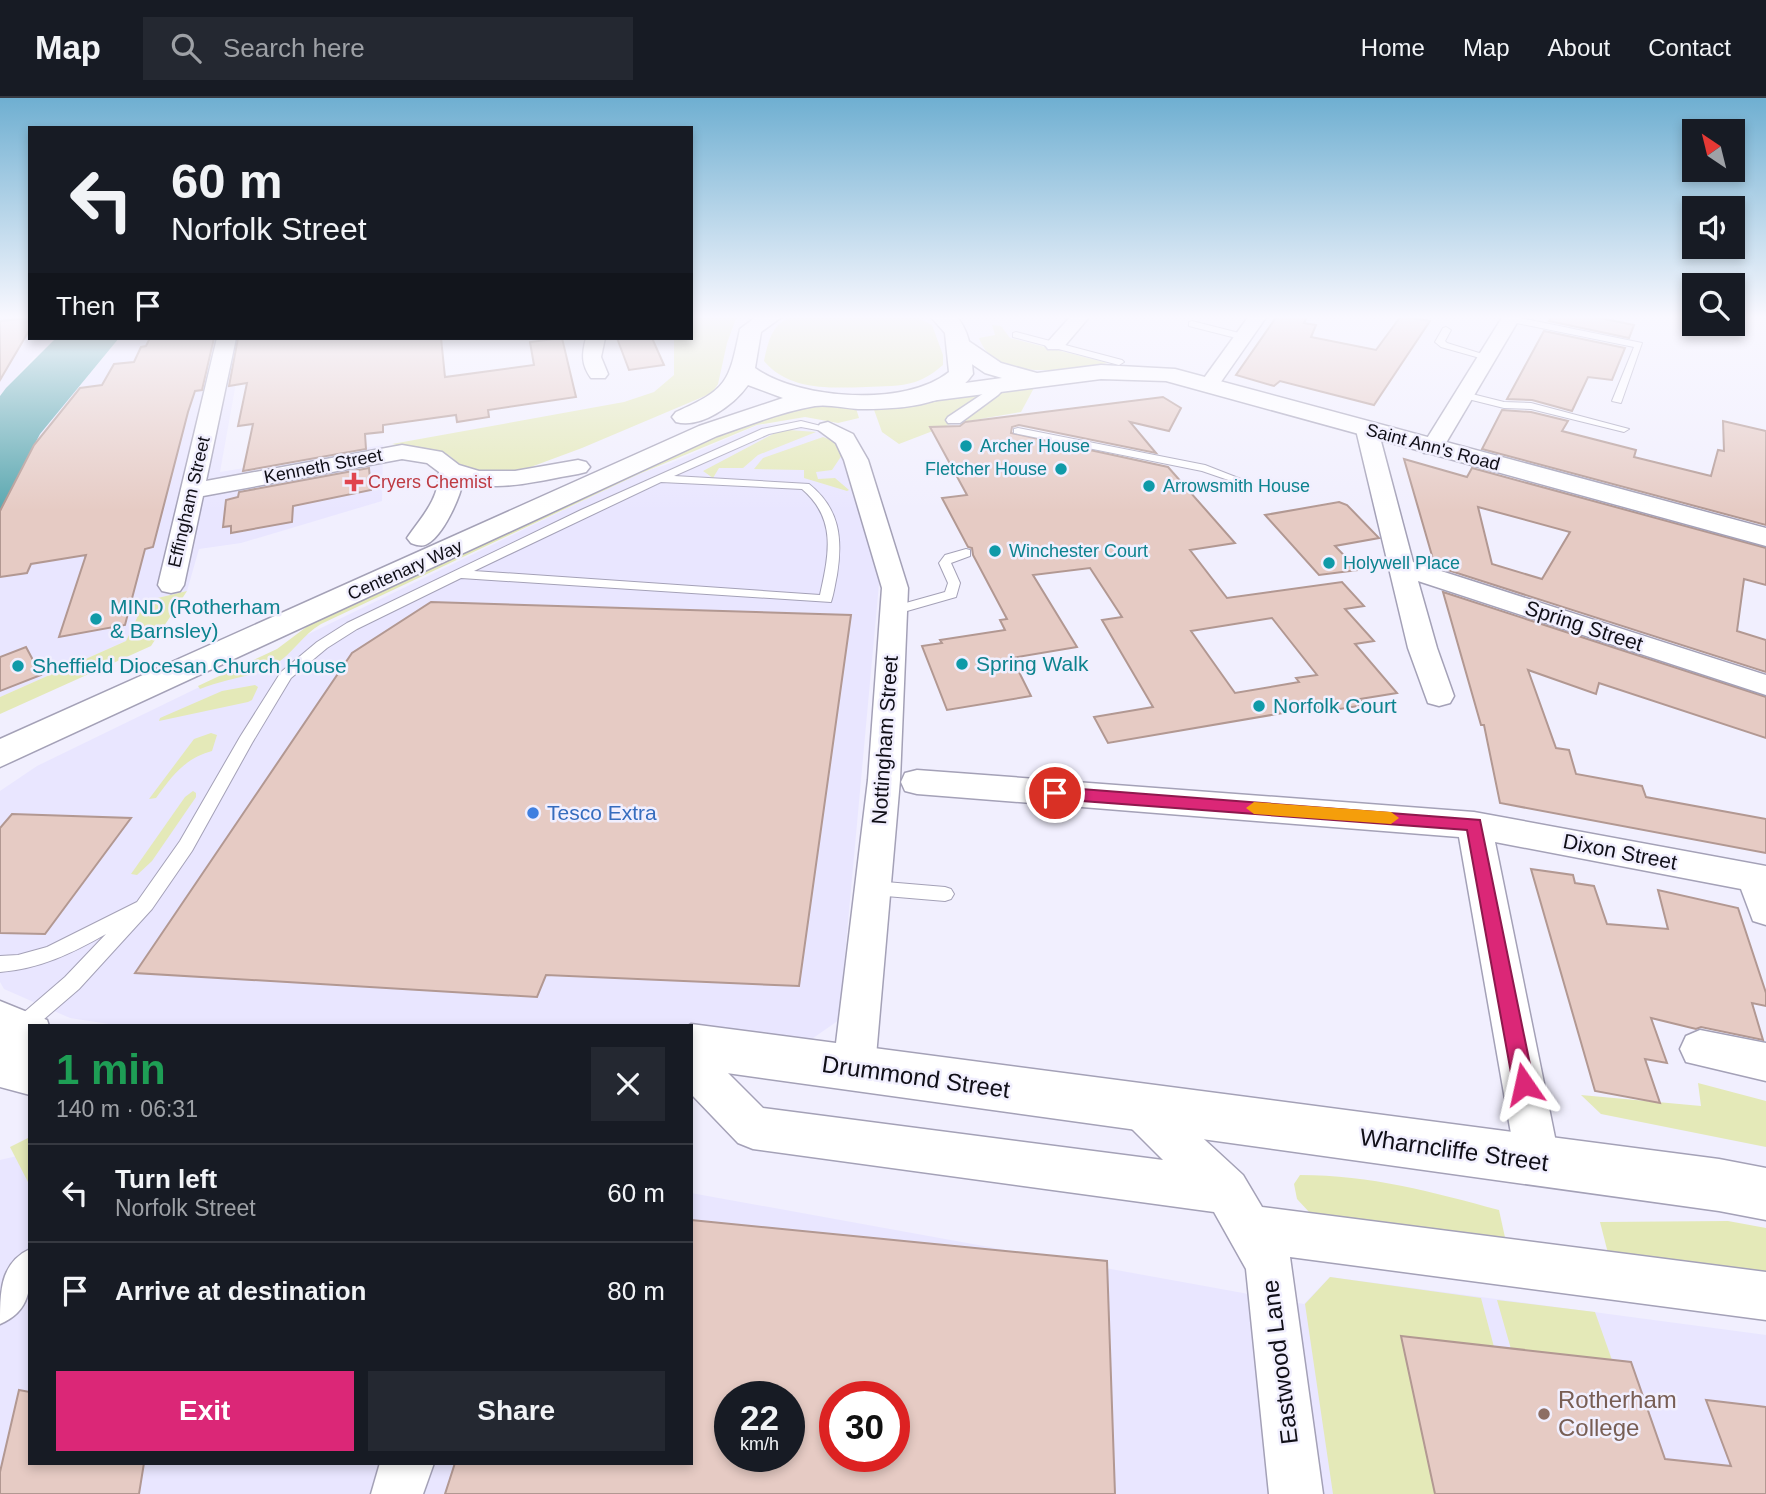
<!DOCTYPE html>
<html lang="en">
<head>
<meta charset="utf-8">
<style>
	:root { --surface:#171b24; --page:#242831; --text:#f1f3f6; --muted:#9ea1a6; --line:#363941; --accent:#db2777 }
	body { margin:0; font-family:Helvetica,sans-serif; background:var(--page); color:var(--text); height:100vh; display:flex; flex-direction:column; font-size:26px; white-space:nowrap }
	* { box-sizing:border-box; margin:0 }
	p { font-size:23px; color:var(--muted) }
	.icon { flex:none; width:38px; height:38px; fill:none; stroke:currentColor; stroke-width:2; stroke-linecap:round; stroke-linejoin:round }
	.map { position:relative; flex:1; overflow:hidden }
	.details { position:absolute; left:28px; top:926px; width:665px; height:441px; display:flex; flex-direction:column; background:var(--surface); border-radius:0px; box-shadow:0 4px 10px #0003 }
	.details>* { flex:none }
	.top-card { position:absolute; left:28px; top:28px; width:665px; height:214px; border-radius:0px; box-shadow:0 4px 10px #0003; background:#171b24; color:var(--text); overflow:hidden }
	.needle { width:46px; rotate:325deg }
	.buttons { position:absolute; left:1682px; top:21px; display:grid; gap:14px }
	.buttons a { display:grid; place-items:center; width:63px; height:63px; border-radius:0px; background:var(--surface); box-shadow:0 4px 10px #0003; font-size:35px }
	.speed { position:absolute; left:714px; top:1283px; display:flex; gap:14px; font-size:35px; font-weight:700; text-align:center }
	.speed>* { display:grid; place-content:center; width:91px; height:91px; border-radius:50%; background:var(--surface); box-shadow:0 4px 10px #0003; line-height:1 }
	.speed small { font-size:18px; font-weight:400 }
	.speed .limit { border:10px solid #d22; background:#fff; color:#111 }
	.pin { position:absolute; display:grid; place-items:center; width:60px; height:60px; color:#fff; margin:-30px; border:4px solid #fff; border-radius:50%; box-shadow:0 2px 7px #0007 }
	.me { position:absolute; width:77px; margin:-38px; rotate:349deg; stroke-linejoin:round; filter:drop-shadow(0 0 5px #0008) }
	.turn { display:flex; align-items:center; gap:24px; height:147px; padding:0 28px; font-size:32px }
	.turn .icon { width:91px; height:91px; stroke-width:2.5 }
	.turn b { display:block; font-size:49px; line-height:60px }
	.then { display:flex; align-items:center; height:66px; padding:0 28px; background:#0003; gap:14px; font-size:26px }
	.round { display:grid; place-items:center; flex:none; width:74px; height:74px; border-radius:0px; background:var(--page) }
	.head { display:flex; align-items:center; justify-content:space-between; height:119px; padding:0 28px }
	h1 { font-size:42px; font-weight:600; line-height:52px; color:#1e9e55 }
	.primary-button { display:flex; gap:14px; margin-top:auto; padding:14px 28px }
	.primary-button a { flex:1; height:80px; border-radius:0px; background:var(--accent); color:#fff; font-size:28px; font-weight:600; line-height:80px; text-align:center }
	.primary-button a+a { background:var(--page); color:var(--text) }
	ul { padding:0; list-style:none }
	li { display:flex; align-items:center; gap:21px; height:98px; padding:0 28px; border-top:2px solid var(--line) }
	li div { flex:1 }
	li b { display:block; font-size:26px }
	li em { font-style:normal }
	header { display:flex; align-items:center; gap:42px; box-sizing:border-box; height:98px; padding:0 35px; background:var(--surface); border-bottom:2px solid var(--line) }
	header strong { font-size:33px }
	nav { display:flex; gap:38px; margin-inline-start:auto; font-size:24px }
	.search { width:490px; height:63px; background:var(--page); display:flex; align-items:center; gap:18px; box-sizing:border-box; padding:0 24px; border-radius:0px; color:var(--muted); font-size:26px }
	.map>svg:first-child { display:block }
	.built { fill:#e9e6ff; fill-rule:evenodd }
	.green { fill:#e4e9b8 }
	.water { fill:#5aa7af }
	.building { fill:#e6cbc4; stroke:#b29892; stroke-width:2; fill-rule:evenodd }
	.lines { fill:none; stroke-linecap:round; stroke-linejoin:round }
	.service-casing { stroke:#a4a1b7; stroke-width:2 }
	.pedestrian-casing { stroke:#a4a1b7; stroke-width:3 }
	.minor-casing { stroke:#a4a1b7; stroke-width:3 }
	.tertiary-casing { stroke:#a4a1b7; stroke-width:3 }
	.primary-casing { stroke:#a4a1b7; stroke-width:3 }
	.service { fill:#fff; fill-rule:evenodd }
	.pedestrian { fill:#fff; fill-rule:evenodd }
	.minor { fill:#fff; fill-rule:evenodd }
	.tertiary { fill:#fff; fill-rule:evenodd }
	.primary { fill:#fff; fill-rule:evenodd }
	.route { fill:#db2777; stroke:#8e194d; stroke-width:2 }
	.slow { fill:#f59e0b }
	.culture-dot { fill:#0f9aa8; stroke:#f1effe; stroke-width:2.5 }
	.health-dot { fill:#e0444e; stroke:#f1effe; stroke-width:2.5 }
	.shop-dot { fill:#3f7fe0; stroke:#f1effe; stroke-width:2.5 }
	.education-dot { fill:#8d6e63; stroke:#f1effe; stroke-width:2.5 }
	.labels { text-anchor:middle; stroke-width:5; stroke-linejoin:round; paint-order:stroke }
	.far-culture-label { font-size:18px; fill:#0d838f; stroke:#f1effe; text-anchor:start }
	.far-street-label { font-size:18px; fill:#100f17; stroke:#f1effe }
	.far-health-label { font-size:18px; fill:#be3a42; stroke:#f1effe; text-anchor:start }
	.culture-label { font-size:21px; fill:#0d838f; stroke:#f1effe; text-anchor:start }
	.street-label { font-size:21px; fill:#100f17; stroke:#f1effe }
	.shop-label { font-size:21px; fill:#366cbe; stroke:#f1effe; text-anchor:start }
	.near-street-label { font-size:24px; fill:#100f17; stroke:#f1effe }
	.near-education-label { font-size:24px; fill:#785e54; stroke:#f1effe; text-anchor:start }
</style>
</head>
<body>
<header>
<strong>Map</strong>
<div class="search"><svg class="icon" aria-label="search" viewBox="0 0 24 24"><circle cx="10" cy="10" r="6"/><path d="M15 15l6 6"/></svg>Search here</div>
<nav><a>Home</a><a>Map</a><a>About</a><a>Contact</a></nav>
</header>
<div class="map">
<svg width="1766" height="1396" viewBox="0 0 1766 1396">
	<rect width="100%" height="100%" fill="#f1effe"/>
	<!-- built -->
	<g class="built">
		<polygon points="0,218 30,218 30,240 244,240 220,374 383,347 382,403 241,445 199,451 187,493 145,503 126,543 0,599 0,413 40,336 110,251 34,259 0,297"/>
		<polygon points="794,325 837,339 880,475 839,922 806,945 691,928 122,928 70,920 4,891 0,884 0,693 37,668 638,376 671,365 758,327"/>
		<path d="M30,1055v310h661v-270l613,111 26,-27 436,58v159h-1766v-334zM730,1298h59v60h-59zM835,1298h59v60h-59z"/>
	</g>
	<!-- green -->
	<g class="green">
		<path d="M691,218h46l-10,27 -9,41 -6,9 -130,55 -62,23c-17,2 -40,7 -56,-3 -12,-7 -8,-12 -27,-17 -15,-5 -30,-3 -45,-7l232,-42 30,-10 20,-17v-37h17z"/>
		<path d="M797,218h117l18,9 11,30v10c-8,7 -17,13 -28,17 -15,5 -32,4 -49,5 -35,1 -77,4 -102,-26 5,-22 8,-40 33,-45z"/>
		<path d="M992,227l9,1 9,12 98,25c-37,5 -112,22 -129,-25l16,-3z"/>
		<polygon points="1035,288 1021,314 951,326 899,346 882,334 873,309"/>
		<path d="M813,307h42l4,13 -21,5 -33,-6 -48,8 -118,49 -318,150c-19,11 -28,30 -47,41 -21,12 -51,14 -74,24l-2,-3 79,-37 52,-39 431,-193z"/>
		<polygon points="789,332 816,334 758,357 743,370 719,370 713,380 703,373 775,335"/>
		<polygon points="823,339 836,344 842,357 832,372 816,374 818,381 835,380 849,392 847,393 804,380 804,372 754,371 763,360"/>
		<polygon points="187,493 151,548 0,616 0,599 126,543 145,503"/>
		<polygon points="255,587 258,589 252,602 248,604 159,623 160,620 222,593"/>
		<path d="M211,635l6,2 -5,16c-28,8 -39,24 -56,47l-7,1 45,-60z"/>
		<polygon points="193,693 196,695 196,699 152,763 137,777 131,776 185,699"/>
		<polygon points="1698,985 1766,1003 1766,1049 1601,1016 1581,997 1701,1008"/>
		<polygon points="30,1039 30,1088 10,1049"/>
		<path d="M1300,1077c71,0 132,17 199,35l7,32 -196,-29 -13,-14 -3,-15z"/>
		<polygon points="1728,1123 1766,1130 1766,1185 1610,1163 1600,1124"/>
		<polygon points="1330,1179 1481,1200 1494,1249 1401,1238 1435,1396 1333,1396 1305,1206"/>
		<polygon points="1497,1202 1595,1214 1612,1262 1511,1251"/>
	</g>
	<!-- water -->
	<polygon class="water" points="56,240 119,240 40,336 0,413 0,298 6,290"/>
	<!-- building -->
	<g class="building">
		<polygon points="1277,218 1308,218 1304,225 1316,227 1311,239 1376,252 1401,218 1430,223 1374,307 1280,283 1274,288 1236,277"/>
		<polygon points="1552,218 1590,218 1634,227 1629,240 1549,223"/>
		<polygon points="30,220 30,231 0,282 0,223"/>
		<polygon points="1544,233 1625,250 1612,282 1588,279 1572,313 1532,302 1507,301"/>
		<polygon points="150,240 214,240 202,292 195,293 188,314 153,449 145,451 125,527 59,539 86,457 31,466 27,475 0,479 0,413 34,347 80,290 102,287 114,266 134,264 141,249 146,248"/>
		<polygon points="238,240 441,240 445,279 534,267 530,244 562,240 576,299 488,312 489,319 457,324 456,317 383,327 383,334 365,336 366,351 243,373 253,326 238,328 247,285 229,288"/>
		<polygon points="617,240 652,240 664,267 629,272"/>
		<path d="M1163,299l18,11 -12,23 -39,-9 26,31 -137,-28 -7,2 -1,6 157,34 67,76 -45,7 37,48 115,-16 22,24 -19,3 29,32 -19,3 42,49 -37,6 4,6 -42,7 -4,-5 -210,36 -14,-26 59,-10 -51,-87 20,-3 -32,-49 -57,7 44,72 -65,11 19,38 -84,14 -25,-64 20,-3 -2,-3 65,-10 -5,-10 7,-1 -34,-64 -1,-7 -4,-1 -26,-49 25,-3 -37,-68 30,-1 5,-4zM1272,520l45,57 -21,3 3,4 -64,11 -44,-62z"/>
		<polygon points="1502,312 1531,314 1568,323 1562,333 1636,352 1634,359 1711,378 1718,352 1724,353 1723,323 1766,333 1766,427 1482,351"/>
		<path d="M1404,361l63,18 5,-9 294,80v37l-22,-6 -7,52 29,9v32l-331,-106zM1478,409l92,25 -28,47 -50,-15z"/>
		<polygon points="369,370 371,392 293,408 292,424 231,435 231,428 223,429 226,402 238,399 239,394"/>
		<polygon points="1339,404 1347,407 1379,440 1335,448 1358,472 1319,477 1265,417"/>
		<polygon points="1443,494 1766,599 1766,640 1599,585 1596,596 1528,572 1556,650 1569,652 1576,676 1642,688 1646,699 1766,721 1766,755 1500,705 1484,627 1481,627"/>
		<polygon points="431,504 851,517 799,888 546,877 537,899 135,875 352,555"/>
		<polygon points="26,549 41,577 0,593 0,559"/>
		<polygon points="12,716 131,720 45,836 0,835 0,730"/>
		<polygon points="1531,771 1573,777 1575,785 1594,788 1607,826 1668,831 1658,792 1738,810 1766,895 1766,908 1752,905 1763,942 1701,929 1696,931 1651,920 1667,965 1645,961 1660,1005 1595,993"/>
		<path d="M691,1122l416,41 8,233h-670l10,-31h236zM730,1298h59v60h-59zM835,1298h59v60h-59z"/>
		<polygon points="1401,1238 1631,1264 1665,1361 1731,1368 1706,1302 1766,1309 1766,1396 1435,1396"/>
		<polygon points="19,1292 30,1294 30,1365 144,1365 139,1396 0,1396 0,1374"/>
	</g>
	<g class="lines">
		<!-- service casing -->
		<g class="service-casing">
			<g id="service">
				<polygon points="1510,218 1642,245 1621,305 1612,303 1634,249 1507,223 1506,221"/>
				<polygon points="1192,223 1247,237 1249,239 1244,242 1189,228 1189,224"/>
				<polygon points="1446,229 1451,232 1445,243 1447,245 1492,259 1487,262 1441,249 1435,244 1443,230"/>
				<polygon points="1016,234 1122,262 1124,264 1119,267 1013,239 1013,235"/>
				<polygon points="1464,294 1504,304 1531,305 1629,331 1624,334 1531,311 1504,310 1460,299 1460,295"/>
				<path d="M801,323l32,8 -5,3 -27,-5 -32,7 -95,42 135,8c30,24 34,53 28,91 -2,9 -3,18 -6,27l-370,-24 -104,51 -30,19 -36,30 -39,65 -60,108 -40,58 -73,80 -43,37h-6v5l-23,20 -7,3v-21l65,-56 41,-43c-33,19 -67,35 -106,38v-16l18,-1 29,-8 90,-45 43,-61 60,-104 41,-65 36,-30 30,-19 234,-113 181,-81zM661,384l141,7c35,30 27,65 18,106l-346,-24z"/>
				<polygon points="1018,330 1205,367 1246,383 1240,386 1202,373 1014,335 1014,331"/>
				<polygon points="966,451 970,452 970,458 951,465 960,485 956,499 893,517 888,516 888,510 945,494 948,485 939,465 945,457"/>
				<polygon points="874,783 945,789 951,791 954,796 951,801 945,803 874,797 868,795 865,790 868,785"/>
			</g>
		</g>
		<!-- pedestrian casing -->
		<g class="pedestrian-casing">
			<g id="pedestrian">
				<polygon points="993,289 1001,294 998,297 960,325 948,325 946,322 948,319"/>
				<path d="M30,1151c0,32 5,60 -30,75 0,-32 0,-61 30,-75z"/>
			</g>
		</g>
		<!-- minor casing -->
		<g class="minor-casing">
			<g id="minor">
				<polygon points="1071,218 1090,218 1062,251 1048,251 1045,247"/>
				<polygon points="1249,218 1267,218 1216,291 1202,291 1199,287"/>
				<polygon points="1503,218 1521,218 1440,355 1424,355 1421,350"/>
				<path d="M217,240h19l-30,143 196,-36 40,7 17,13 20,6h36l63,-11 8,2 4,5 -4,5 -8,2c-37,6 -78,19 -115,7 -3,17 -20,55 -36,63 -5,3 -11,1 -16,-1l-4,-5c15,-22 32,-38 32,-66l-12,-9 -25,-4 -199,37 -19,89 -4,6 -9,2 -9,-2 -4,-6z"/>
				<path d="M586,240h19l-4,19 7,17 -3,4h-14c-10,-14 -9,-24 -5,-40z"/>
				<polygon points="828,324 853,336 868,362 908,490 900,682 875,970 869,984 854,989 839,984 833,970 868,682 882,490 844,362 836,345 817,331 820,326"/>
				<polygon points="1367,325 1375,327 1378,332 1413,464 1766,577 1766,597 1418,483 1437,550 1454,598 1450,605 1439,608 1428,605 1408,550 1356,332 1359,327"/>
				<polygon points="917,672 1474,714 1766,768 1766,827 1753,823 1741,791 1495,744 1560,1064 1554,1080 1538,1086 1522,1080 1516,1064 1459,739 917,696 905,693 901,684 905,675"/>
				<polygon points="1700,932 1766,945 1766,983 1686,964 1680,951 1686,938"/>
				<polygon points="691,948 706,953 763,1010 1163,1062 1126,1025 1120,1011 1126,997 1141,991 1156,997 1243,1077 1262,1109 1766,1174 1766,1222 1290,1159 1323,1396 1269,1396 1246,1171 1214,1114 753,1051 738,1045 691,996"/>
				<polygon points="380,1365 434,1365 423,1396 371,1396"/>
			</g>
		</g>
		<!-- tertiary casing -->
		<g class="tertiary-casing">
			<polygon id="tertiary" points="959,240 967,242 1001,265 1037,275 1101,267 1175,271 1766,430 1766,448 1166,283 1101,281 930,303 921,301 918,296 921,291 1002,280 985,275 951,252 948,247 951,242"/>
		</g>
		<!-- primary casing -->
		<g class="primary-casing">
			<g id="primary">
				<path d="M757,218h26l-22,16 -6,36c44,32 151,39 194,4l-4,-39 -15,-17h26c15,17 15,36 17,58 -23,34 -78,35 -115,35 -14,-1 -30,-5 -43,-3 -34,6 -66,19 -98,30l-717,331v-28l699,-313 84,-28 -35,-13c-14,20 -47,44 -72,37l-4,-5 4,-5c52,-23 53,-30 64,-83z"/>
				<polygon points="0,903 47,922 49,928 30,928 30,997 0,989"/>
				<polygon points="691,926 1719,1061 1766,1070 1766,1122 1719,1113 691,970 691,928 688,928"/>
			</g>
		</g>
		<!-- service -->
		<use href="#service" class="service"/>
		<!-- pedestrian -->
		<use href="#pedestrian" class="pedestrian"/>
		<!-- minor -->
		<use href="#minor" class="minor"/>
		<!-- tertiary -->
		<use href="#tertiary" class="tertiary"/>
		<!-- primary -->
		<use href="#primary" class="primary"/>
	</g>
	<!-- sky -->
	<linearGradient id="sky" x2="0" y2="1"><stop stop-color="#6fafd1"/><stop offset="0.53" stop-color="#f9f8ff"/><stop offset="1" stop-color="#f9f8ff" stop-opacity="0"/></linearGradient>
	<rect width="1766" height="413" fill="url(#sky)"/>
	<!-- route -->
	<polygon class="route" points="1055,689 1480,722 1534,986 1531,993 1524,996 1516,993 1513,986 1467,732 1055,701 1047,695"/>
	<!-- slow -->
	<polygon class="slow" points="1254,704 1391,714 1399,720 1391,726 1254,716 1246,710"/>
	<!-- markers -->
	<g class="culture-dot">
		<circle cx="966" cy="348" r="7"/>
		<circle cx="1061" cy="371" r="7"/>
		<circle cx="1149" cy="388" r="7"/>
		<circle cx="995" cy="453" r="7"/>
		<circle cx="1329" cy="465" r="7"/>
		<circle cx="96" cy="521" r="7"/>
		<circle cx="962" cy="566" r="7"/>
		<circle cx="18" cy="568" r="7"/>
		<circle cx="1259" cy="608" r="7"/>
	</g>
	<path class="health-dot" d="M350.5 373.5h7v7h7v7h-7v7h-7v-7h-7v-7h7z"/>
	<circle class="shop-dot" cx="533" cy="715" r="7"/>
	<circle class="education-dot" cx="1544" cy="1316" r="7"/>
	<g class="labels">
		<!-- far-culture labels -->
		<g class="far-culture-label">
			<text x="980" y="354">Archer House</text>
			<text x="1047" y="377" text-anchor="end">Fletcher House</text>
			<text x="1163" y="394">Arrowsmith House</text>
			<text x="1009" y="459">Winchester Court</text>
			<text x="1343" y="471">Holywell Place</text>
		</g>
		<!-- far-street labels -->
		<g class="far-street-label">
			<text transform="translate(1433 349) rotate(15)" y="6">Saint Ann's Road</text>
			<text transform="translate(323 368) rotate(-11)" y="6">Kenneth Street</text>
			<text transform="translate(189 404) rotate(-77)" y="6">Effingham Street</text>
			<text transform="translate(405 472) rotate(-24)" y="6">Centenary Way</text>
		</g>
		<!-- far-health labels -->
		<g class="far-health-label">
			<text x="368" y="390">Cryers Chemist</text>
		</g>
		<!-- culture labels -->
		<g class="culture-label">
			<text x="110" y="516">MIND (Rotherham<tspan x="110" dy="24">&amp; Barnsley)</tspan></text>
			<text x="976" y="573">Spring Walk</text>
			<text x="32" y="575">Sheffield Diocesan Church House</text>
			<text x="1273" y="615">Norfolk Court</text>
		</g>
		<!-- street labels -->
		<g class="street-label">
			<text transform="translate(1584 528) rotate(18)" y="7">Spring Street</text>
			<text transform="translate(885 642) rotate(-86)" y="7">Nottingham Street</text>
			<text transform="translate(1620 754) rotate(11)" y="7">Dixon Street</text>
		</g>
		<!-- shop labels -->
		<g class="shop-label">
			<text x="547" y="722">Tesco Extra</text>
		</g>
		<!-- near-street labels -->
		<g class="near-street-label">
			<text transform="translate(916 979) rotate(8)" y="8">Drummond Street</text>
			<text transform="translate(1454 1052) rotate(8)" y="8">Wharncliffe Street</text>
			<text transform="translate(1280 1264) rotate(-97)" y="8">Eastwood Lane</text>
		</g>
		<!-- near-education labels -->
		<g class="near-education-label">
			<text x="1558" y="1310">Rotherham<tspan x="1558" dy="28">College</tspan></text>
		</g>
	</g>
</svg>
<div class="buttons">
<a><svg class="needle" viewBox="-14 -14 28 28"><path d="M0-13l5 13h-10z" fill="#e53935"/><path d="M0 13l5-13h-10z" fill="#9ea1a6"/></svg></a>
<a><svg class="icon" aria-label="sound" viewBox="0 0 24 24"><path d="M4 9h4l5-4v14l-5-4H4zM17 9q2 3 0 6"/></svg></a>
<a><svg class="icon" aria-label="search" viewBox="0 0 24 24"><circle cx="10" cy="10" r="6"/><path d="M15 15l6 6"/></svg></a>
</div>
<div class="speed"><div>22<small>km/h</small></div><div class="limit">30</div></div>
<div class="pin" style="left:1055px;top:695px;background:#d93025"><svg class="icon" aria-label="arrive" viewBox="0 0 24 24"><path d="M6 21V4h12l-3 4 3 4H6"/></svg></div>
<svg class="me" style="left:1524px;top:986px" viewBox="-20 -20 40 40"><path d="M0-17L14 15 0 8-14 15z" fill="#db2777" stroke="#fff" stroke-width="4"/></svg>
<div class="top-card">
<div class="turn"><svg class="icon" aria-label="left" viewBox="0 0 24 24"><path d="M17 20v-9H6M10 6l-5 5 5 5"/></svg><div><b>60 m</b>Norfolk Street</div></div>
<div class="then">Then<svg class="icon" aria-label="arrive" viewBox="0 0 24 24"><path d="M6 21V4h12l-3 4 3 4H6"/></svg></div>
</div>
<section class="details">
<div class="head"><div><h1>1 min</h1><p>140 m · 06:31</p></div><a class="round"><svg class="icon" aria-label="close" viewBox="0 0 24 24"><path d="M6 6l12 12M18 6L6 18"/></svg></a></div>
<ul>
<li><svg class="icon" aria-label="left" viewBox="0 0 24 24"><path d="M17 20v-9H6M10 6l-5 5 5 5"/></svg><div><b>Turn left</b><p>Norfolk Street</p></div><em>60 m</em></li>
<li><svg class="icon" aria-label="arrive" viewBox="0 0 24 24"><path d="M6 21V4h12l-3 4 3 4H6"/></svg><div><b>Arrive at destination</b></div><em>80 m</em></li>
</ul>
<div class="primary-button"><a>Exit</a><a>Share</a></div>
</section>
</div>
</body>
</html>
